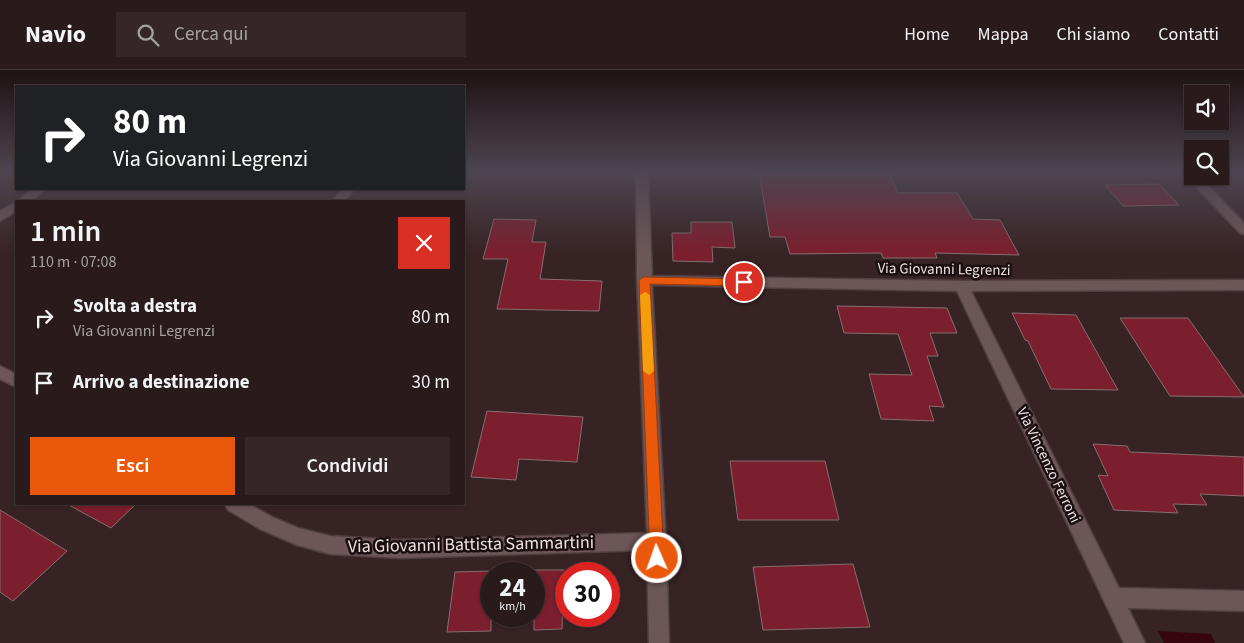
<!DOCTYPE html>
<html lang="it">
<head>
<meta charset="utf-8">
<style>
	:root { --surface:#291a1b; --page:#352728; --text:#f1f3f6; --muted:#a5a1a3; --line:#45383a; --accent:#ea580c }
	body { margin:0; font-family:"Source Sans 3",sans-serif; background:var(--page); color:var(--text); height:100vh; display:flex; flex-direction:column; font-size:19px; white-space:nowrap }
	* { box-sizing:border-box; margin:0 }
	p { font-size:16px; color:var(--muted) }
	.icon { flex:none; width:28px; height:28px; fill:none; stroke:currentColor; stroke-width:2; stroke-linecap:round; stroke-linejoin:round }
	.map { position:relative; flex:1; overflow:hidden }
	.panel { position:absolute; left:15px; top:130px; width:450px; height:305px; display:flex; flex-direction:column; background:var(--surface); border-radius:0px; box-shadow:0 1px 4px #0004,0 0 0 1px var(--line) }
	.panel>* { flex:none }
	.guide { position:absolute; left:15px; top:15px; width:450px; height:105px; border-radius:0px; box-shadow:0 1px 4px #0004,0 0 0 1px var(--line); background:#202124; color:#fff; overflow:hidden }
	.fabs { position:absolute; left:1184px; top:15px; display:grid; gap:10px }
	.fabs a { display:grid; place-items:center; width:45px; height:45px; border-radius:0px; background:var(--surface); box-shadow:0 1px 4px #0004,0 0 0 1px var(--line); font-size:25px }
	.speed { position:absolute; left:480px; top:492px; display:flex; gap:10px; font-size:25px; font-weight:700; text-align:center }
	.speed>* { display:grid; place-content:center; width:65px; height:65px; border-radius:50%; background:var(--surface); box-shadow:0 1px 4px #0004,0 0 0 1px var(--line); line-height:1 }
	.speed small { font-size:12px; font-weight:400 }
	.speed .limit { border:8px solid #d22; background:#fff; color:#111 }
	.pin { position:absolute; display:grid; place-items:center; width:42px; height:42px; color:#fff; margin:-21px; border:2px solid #fff; border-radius:50%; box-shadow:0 1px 5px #0007 }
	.me { position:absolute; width:55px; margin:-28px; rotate:358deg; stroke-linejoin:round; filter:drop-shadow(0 0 4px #0008) }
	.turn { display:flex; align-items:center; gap:18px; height:105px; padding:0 15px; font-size:22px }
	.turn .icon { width:65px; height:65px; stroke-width:2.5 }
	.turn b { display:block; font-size:35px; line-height:42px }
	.round { display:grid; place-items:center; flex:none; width:52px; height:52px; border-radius:0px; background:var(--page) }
	.head { display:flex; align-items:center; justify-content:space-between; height:85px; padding:0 15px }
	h1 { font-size:30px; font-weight:600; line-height:38px }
	.cta { display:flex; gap:10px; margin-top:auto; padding:10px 15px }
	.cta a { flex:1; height:58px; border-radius:0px; background:var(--accent); color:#fff; font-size:20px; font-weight:600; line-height:58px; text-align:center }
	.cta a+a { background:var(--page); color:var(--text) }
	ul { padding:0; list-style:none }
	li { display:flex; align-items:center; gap:15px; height:65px; padding:0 15px }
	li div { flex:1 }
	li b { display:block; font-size:19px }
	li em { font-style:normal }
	header { display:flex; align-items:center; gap:30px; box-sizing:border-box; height:70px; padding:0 25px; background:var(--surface); border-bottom:1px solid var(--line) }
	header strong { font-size:24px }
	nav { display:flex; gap:28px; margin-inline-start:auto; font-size:18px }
	.search { width:350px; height:45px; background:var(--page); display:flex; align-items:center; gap:12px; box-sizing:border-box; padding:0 18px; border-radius:0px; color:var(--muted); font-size:19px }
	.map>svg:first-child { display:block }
	.water { fill:#36050f }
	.building { fill:#7b1e2e; stroke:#866e6f }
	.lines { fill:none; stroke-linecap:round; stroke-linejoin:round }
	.minor-casing { stroke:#503f41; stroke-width:3 }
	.minor { fill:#6d5657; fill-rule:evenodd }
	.route { fill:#ea580c; stroke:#983908 }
	.slow { fill:#f59e0b }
	.labels { text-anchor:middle; stroke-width:5; stroke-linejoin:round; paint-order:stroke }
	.street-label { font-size:15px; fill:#eee0e1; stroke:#190f10 }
	.near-street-label { font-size:18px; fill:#eee0e1; stroke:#190f10 }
</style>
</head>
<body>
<header>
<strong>Navio</strong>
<div class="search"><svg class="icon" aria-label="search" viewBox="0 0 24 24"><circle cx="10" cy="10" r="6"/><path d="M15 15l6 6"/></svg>Cerca qui</div>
<nav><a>Home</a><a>Mappa</a><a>Chi siamo</a><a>Contatti</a></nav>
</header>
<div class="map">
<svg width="1244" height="573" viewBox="0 0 1244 573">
	<rect width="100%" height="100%" fill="#372324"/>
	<!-- water -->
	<polygon class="water" points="1158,561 1211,564 1215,573 1164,573"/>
	<!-- building -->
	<g class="building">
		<polygon points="759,103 889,103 898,123 957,123 973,149 1000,150 1019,185 935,183 937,188 883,188 881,183 790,184 785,167 770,167"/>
		<polygon points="1159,114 1179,135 1123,136 1105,115"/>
		<polygon points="494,149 536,150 532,172 546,172 540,209 602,211 599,241 497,239 508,189 483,189"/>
		<polygon points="691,152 732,152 735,178 712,177 713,192 673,191 672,163 691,163"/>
		<polygon points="837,236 947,238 957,263 930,263 938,286 927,286 944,337 929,336 934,351 881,349 869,304 912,305 898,264 844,263"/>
		<polygon points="1012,243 1076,245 1118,320 1051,319 1028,271 1025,270"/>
		<polygon points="1120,248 1188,248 1244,327 1170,326"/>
		<polygon points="487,341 583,347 577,392 519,389 516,410 471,407"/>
		<polygon points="1093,374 1127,376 1130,382 1244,387 1244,426 1200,424 1207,435 1173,434 1178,443 1114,440 1098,405 1108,406"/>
		<polygon points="730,391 825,391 839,450 738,450"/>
		<polygon points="67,434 136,434 111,458"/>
		<polygon points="0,440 67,481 13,531 0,522"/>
		<polygon points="853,494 870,557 763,560 753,497"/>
		<polygon points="534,500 564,500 562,559 534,560"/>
		<polygon points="491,501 491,561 447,562 455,502"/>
	</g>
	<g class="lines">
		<!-- minor casing -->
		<g class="minor-casing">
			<g id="minor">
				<polygon points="636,103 648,103 652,206 962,211 1244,210 1244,220 971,221 1119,518 1244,521 1244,541 1128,538 1145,573 1124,573 957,221 652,215 666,471 669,573 649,573 647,480 400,488 330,484 297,475 260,459 228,440 225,434 249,434 272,447 298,458 330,466 400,470 647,463 637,210"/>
				<polygon points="1183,103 1192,103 1192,106 1199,106 1244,153 1244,164 1240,163"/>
				<polygon points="33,119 47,119 31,131 17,131"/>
				<polygon points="343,119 355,119 344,131 332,131"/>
				<polygon points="16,132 16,141 0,151 0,141"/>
				<polygon points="0,296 16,304 16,317 0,309"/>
			</g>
		</g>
		<!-- minor -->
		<use href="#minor" class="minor"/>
	</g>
	<!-- sky -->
	<linearGradient id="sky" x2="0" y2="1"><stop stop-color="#1e1314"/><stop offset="0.56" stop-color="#4d4550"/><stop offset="1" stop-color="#4d4550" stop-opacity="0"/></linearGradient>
	<rect width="1244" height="183" fill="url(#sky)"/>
	<!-- route -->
	<polygon class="route" points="644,207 744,209 749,212 744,216 650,214 664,488 662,493 657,495 652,493 650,488 639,210"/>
	<!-- slow -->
	<polygon class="slow" points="645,222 650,225 654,301 649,305 643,301 640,225"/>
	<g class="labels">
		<!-- street labels -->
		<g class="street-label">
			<text transform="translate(944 199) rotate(1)" y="5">Via Giovanni Legrenzi</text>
			<text transform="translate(1049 395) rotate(64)" y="5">Via Vincenzo Ferroni</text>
		</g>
		<!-- near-street labels -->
		<g class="near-street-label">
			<text transform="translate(471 474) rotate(-1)" y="6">Via Giovanni Battista Sammartini</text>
		</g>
	</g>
</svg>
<div class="fabs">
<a><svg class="icon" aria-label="sound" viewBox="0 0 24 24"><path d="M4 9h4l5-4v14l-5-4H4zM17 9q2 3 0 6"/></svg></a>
<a><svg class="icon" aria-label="search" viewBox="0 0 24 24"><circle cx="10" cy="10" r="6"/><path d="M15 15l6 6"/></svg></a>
</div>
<div class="speed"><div>24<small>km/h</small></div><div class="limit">30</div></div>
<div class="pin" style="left:744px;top:212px;background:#d93025"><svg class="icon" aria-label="arrive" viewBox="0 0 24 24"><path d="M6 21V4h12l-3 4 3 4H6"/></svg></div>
<svg class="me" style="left:657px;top:488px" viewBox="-20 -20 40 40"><circle r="17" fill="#ea580c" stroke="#fff" stroke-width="3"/><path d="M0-11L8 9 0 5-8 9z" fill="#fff"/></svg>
<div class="guide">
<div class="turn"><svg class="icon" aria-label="right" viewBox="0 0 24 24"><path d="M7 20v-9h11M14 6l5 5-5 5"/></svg><div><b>80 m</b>Via Giovanni Legrenzi</div></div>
</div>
<section class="panel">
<div class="head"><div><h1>1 min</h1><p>110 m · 07:08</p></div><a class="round" style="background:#d93025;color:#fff"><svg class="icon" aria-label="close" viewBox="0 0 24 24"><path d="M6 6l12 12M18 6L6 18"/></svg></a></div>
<ul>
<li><svg class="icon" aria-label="right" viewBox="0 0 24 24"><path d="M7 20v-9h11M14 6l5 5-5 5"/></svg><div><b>Svolta a destra</b><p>Via Giovanni Legrenzi</p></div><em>80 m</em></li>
<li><svg class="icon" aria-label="arrive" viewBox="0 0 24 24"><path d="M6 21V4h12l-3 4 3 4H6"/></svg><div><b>Arrivo a destinazione</b></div><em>30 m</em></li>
</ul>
<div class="cta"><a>Esci</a><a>Condividi</a></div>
</section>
</div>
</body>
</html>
